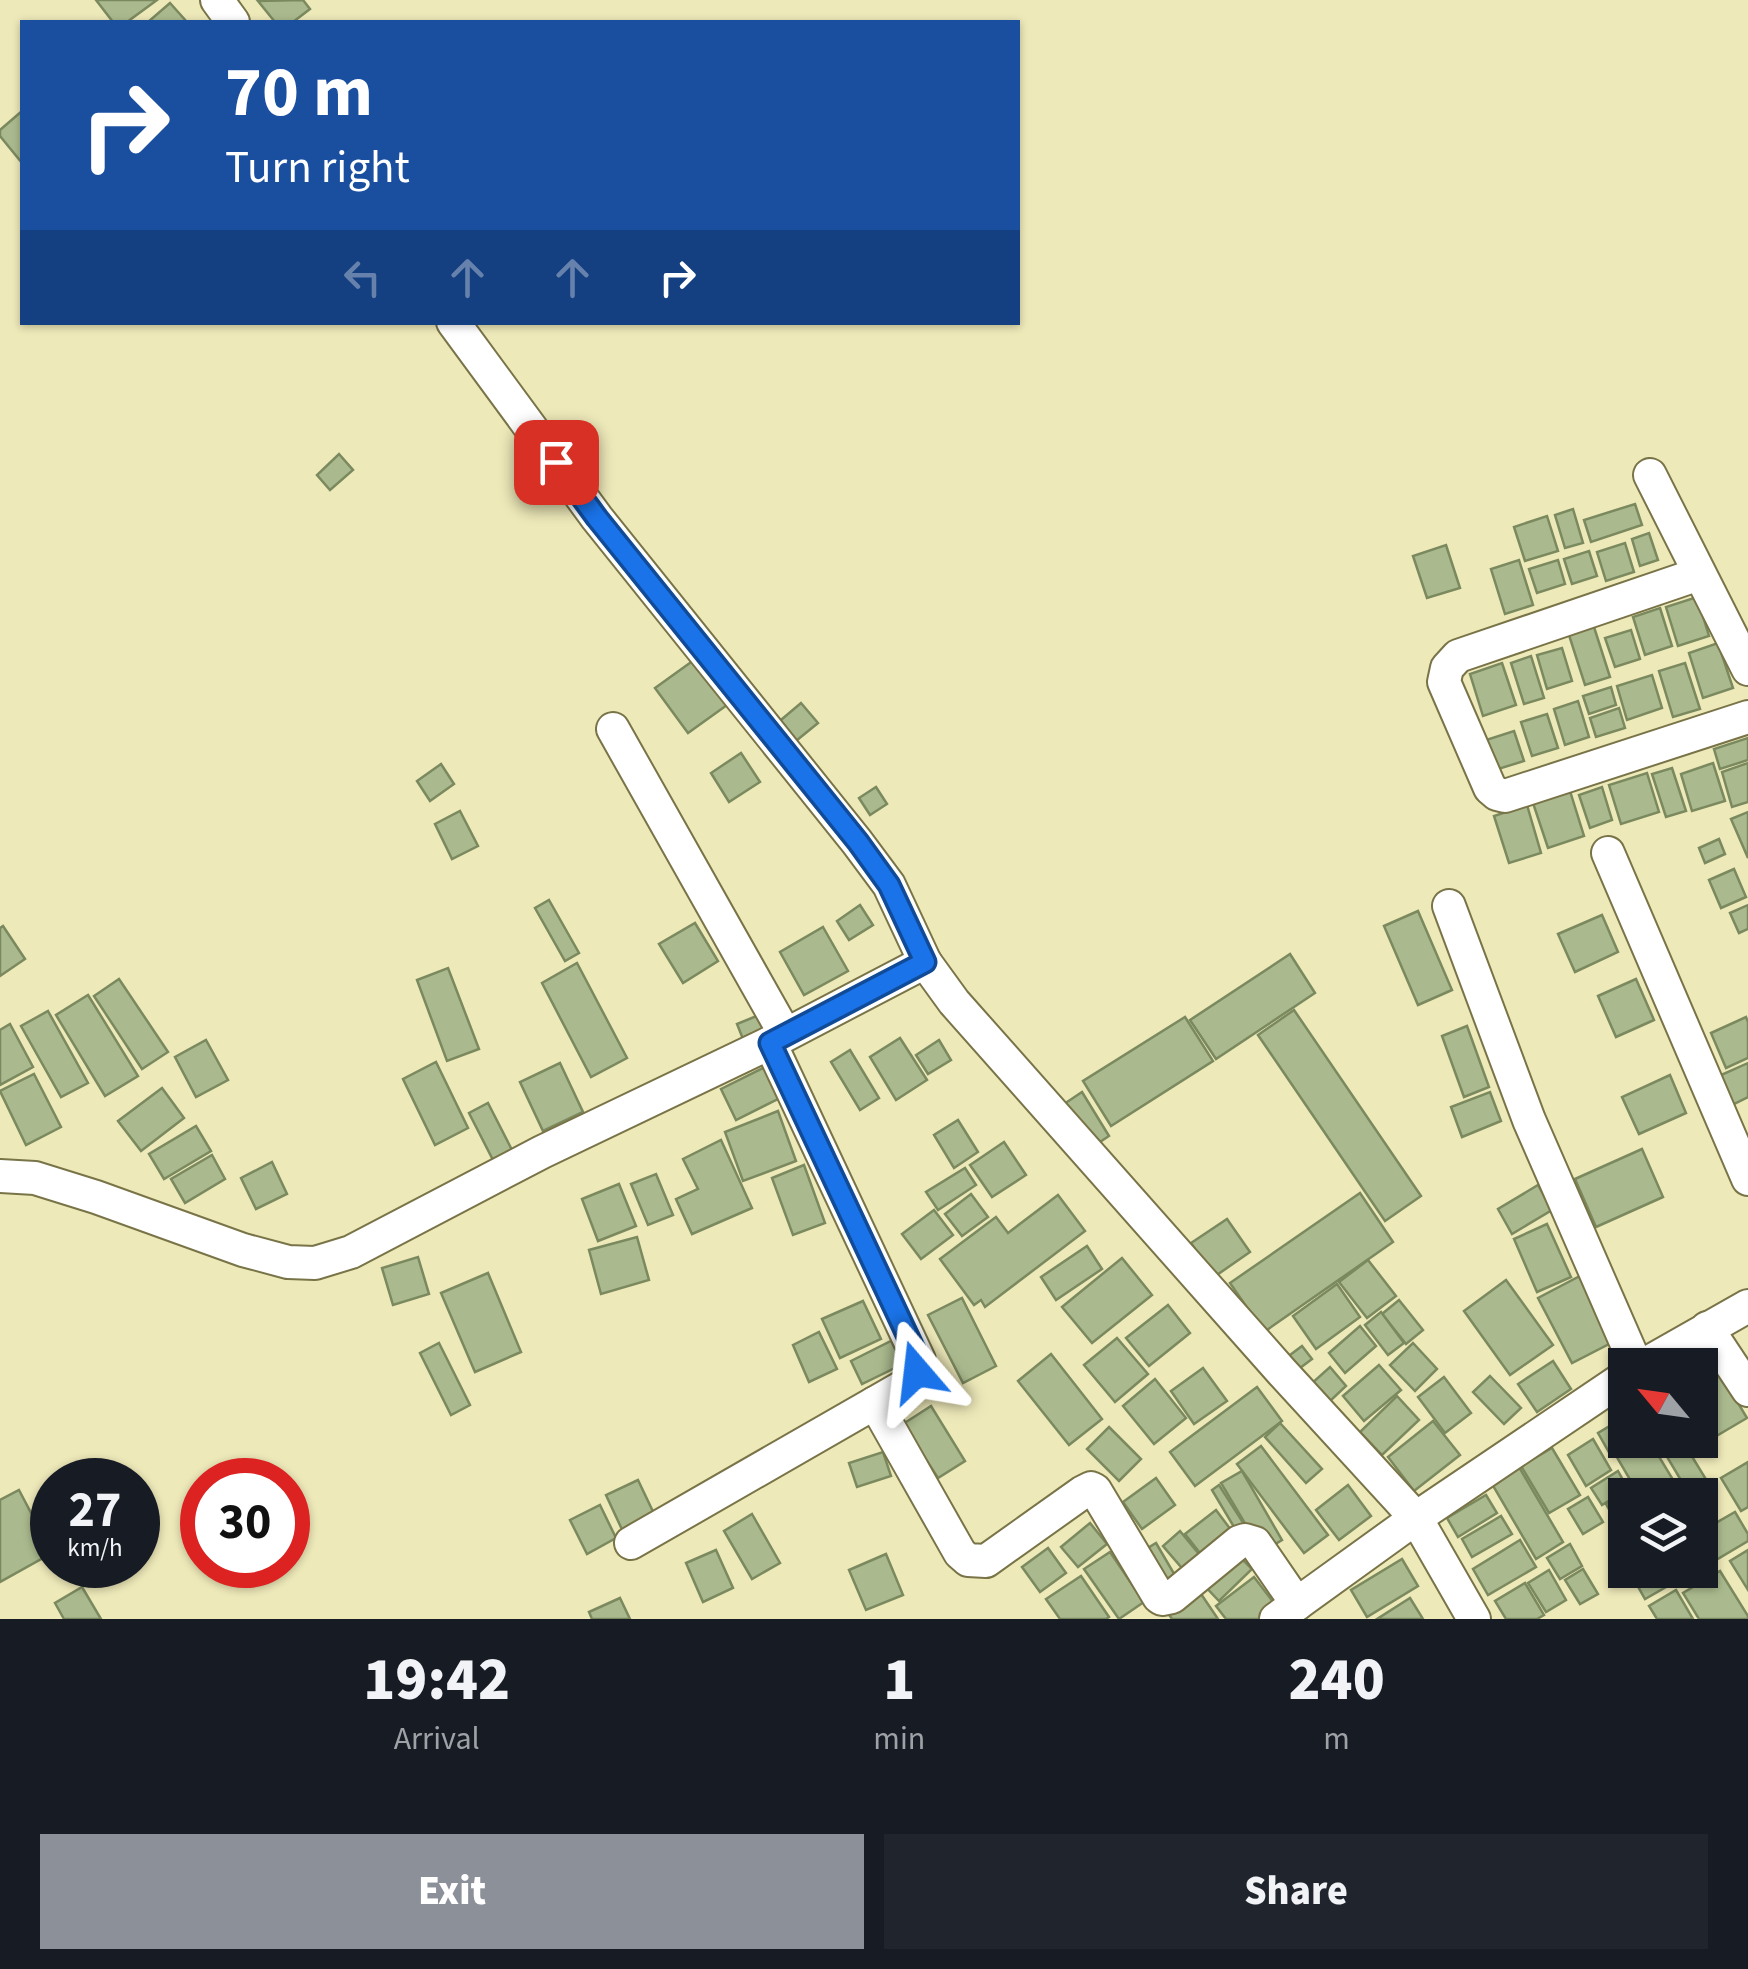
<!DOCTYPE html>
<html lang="en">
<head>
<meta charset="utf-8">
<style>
	:root { --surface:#171b24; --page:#20242c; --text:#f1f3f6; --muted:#9ea1a6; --accent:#8c9099 }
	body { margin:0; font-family:"Source Sans 3",sans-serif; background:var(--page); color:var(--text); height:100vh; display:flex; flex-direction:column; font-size:38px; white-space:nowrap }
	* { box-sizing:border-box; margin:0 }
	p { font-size:32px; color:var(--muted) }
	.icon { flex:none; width:55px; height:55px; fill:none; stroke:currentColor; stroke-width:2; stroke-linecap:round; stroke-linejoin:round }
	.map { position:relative; height:1619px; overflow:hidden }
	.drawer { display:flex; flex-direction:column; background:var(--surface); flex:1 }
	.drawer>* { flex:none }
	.hud { position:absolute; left:20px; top:20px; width:1000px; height:305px; border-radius:0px; box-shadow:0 2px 8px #0004; background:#1a4fa0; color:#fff; overflow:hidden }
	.needle { width:65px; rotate:299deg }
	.controls { position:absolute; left:1608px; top:1348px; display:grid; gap:20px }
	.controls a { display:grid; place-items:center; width:110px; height:110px; border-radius:0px; background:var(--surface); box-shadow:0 2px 8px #0004; font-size:50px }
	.speed { position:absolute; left:30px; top:1458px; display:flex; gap:20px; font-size:50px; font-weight:700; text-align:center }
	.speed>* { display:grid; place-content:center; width:130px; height:130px; border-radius:50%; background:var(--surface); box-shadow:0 2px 8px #0004; line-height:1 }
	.speed small { font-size:25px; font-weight:400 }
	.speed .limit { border:15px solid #d22; background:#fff; color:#111 }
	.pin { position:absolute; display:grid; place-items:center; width:85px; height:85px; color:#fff; margin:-42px; border-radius:20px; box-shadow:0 5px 15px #0006 }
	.me { position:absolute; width:110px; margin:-55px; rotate:343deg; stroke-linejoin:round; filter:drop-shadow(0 0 8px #0008) }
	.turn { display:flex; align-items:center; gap:35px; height:210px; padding:0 40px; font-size:45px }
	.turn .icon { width:130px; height:130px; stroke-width:2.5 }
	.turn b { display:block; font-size:70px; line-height:85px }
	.lanes { display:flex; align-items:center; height:95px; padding:0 40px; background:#0003; justify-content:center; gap:50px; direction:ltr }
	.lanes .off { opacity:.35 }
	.eta { display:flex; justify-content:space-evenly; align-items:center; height:170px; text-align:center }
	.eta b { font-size:60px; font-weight:800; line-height:70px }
	.primary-button { display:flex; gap:20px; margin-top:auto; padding:20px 40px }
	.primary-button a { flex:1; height:115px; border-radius:0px; background:var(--accent); color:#fff; font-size:40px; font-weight:800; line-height:115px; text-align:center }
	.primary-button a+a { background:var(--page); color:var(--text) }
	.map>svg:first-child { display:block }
	.building { fill:#abba8e; stroke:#7b895f; stroke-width:2.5 }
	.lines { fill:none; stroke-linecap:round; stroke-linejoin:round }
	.minor-casing { stroke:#797448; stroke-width:36 }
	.minor { stroke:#fff; stroke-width:32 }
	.route-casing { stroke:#114b97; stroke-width:25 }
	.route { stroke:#1a73e8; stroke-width:18 }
</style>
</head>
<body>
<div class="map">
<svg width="1748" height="1619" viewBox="0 0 1748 1619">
	<rect width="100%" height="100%" fill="#eee9b9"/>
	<!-- building -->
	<g class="building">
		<polygon points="96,0 157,0 127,22 113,22"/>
		<polygon points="303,0 310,9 293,22 275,22 258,1"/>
		<polygon points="170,3 187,22 148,22"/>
		<polygon points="22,111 22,163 0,136 0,130"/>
		<polygon points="339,454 353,470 330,490 317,475"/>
		<polygon points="1635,504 1642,525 1591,542 1584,520"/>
		<polygon points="1573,509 1583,543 1565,548 1555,515"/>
		<polygon points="1547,516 1558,551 1525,561 1514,527"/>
		<polygon points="1649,533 1658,560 1640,566 1632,539"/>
		<polygon points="1625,543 1634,572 1606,581 1597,552"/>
		<polygon points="1446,545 1460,588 1427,598 1413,556"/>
		<polygon points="1589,551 1597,576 1572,584 1564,559"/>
		<polygon points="1519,560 1533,605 1505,614 1491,569"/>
		<polygon points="1558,560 1565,584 1537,593 1529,569"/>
		<polygon points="1697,597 1709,636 1678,646 1666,607"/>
		<polygon points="1660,608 1672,646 1645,655 1633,617"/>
		<polygon points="1594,627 1610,677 1585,685 1569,635"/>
		<polygon points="1631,630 1640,659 1615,667 1605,638"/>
		<polygon points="1718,643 1733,688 1703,698 1689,653"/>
		<polygon points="1562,648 1572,681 1547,689 1537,655"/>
		<polygon points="701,655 734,700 688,733 655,688"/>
		<polygon points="1531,656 1544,698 1524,704 1511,663"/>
		<polygon points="1502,663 1516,705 1483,716 1470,674"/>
		<polygon points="1685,663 1700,709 1673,717 1659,671"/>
		<polygon points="1652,675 1662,708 1627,720 1617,686"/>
		<polygon points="1611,687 1616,705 1589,714 1583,696"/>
		<polygon points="1578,701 1589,737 1565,745 1554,709"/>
		<polygon points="801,703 818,723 791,745 775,725"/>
		<polygon points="1619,708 1625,728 1596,737 1590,718"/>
		<polygon points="1547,714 1558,748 1532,756 1521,722"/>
		<polygon points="1514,731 1524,761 1495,770 1486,740"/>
		<polygon points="1748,738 1748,760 1720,769 1714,749"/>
		<polygon points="741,753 760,782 729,802 711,773"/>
		<polygon points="1713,763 1725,801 1692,811 1681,774"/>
		<polygon points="1748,763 1748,802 1732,807 1722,772"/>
		<polygon points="441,764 454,784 430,801 417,781"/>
		<polygon points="1672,768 1686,811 1666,817 1652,774"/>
		<polygon points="1647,773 1659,812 1621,824 1609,785"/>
		<polygon points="876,787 887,804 870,815 859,798"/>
		<polygon points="1602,787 1612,820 1590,828 1579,795"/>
		<polygon points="1570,791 1584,836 1548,848 1533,803"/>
		<polygon points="1527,805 1541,853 1509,863 1494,816"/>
		<polygon points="460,811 478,846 452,859 435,824"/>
		<polygon points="1748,812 1748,858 1731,819"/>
		<polygon points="1719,839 1725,854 1705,863 1699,848"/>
		<polygon points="1734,869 1746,897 1721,908 1709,880"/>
		<polygon points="549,900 579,953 565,961 535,908"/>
		<polygon points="860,905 873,925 849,940 837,921"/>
		<polygon points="1748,905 1748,929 1739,933 1730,913"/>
		<polygon points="1418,911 1452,990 1418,1005 1384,926"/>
		<polygon points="1602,915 1618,952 1575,972 1558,934"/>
		<polygon points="695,923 718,961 683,983 659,944"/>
		<polygon points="3,926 25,959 0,976 0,928"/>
		<polygon points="823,927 848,971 804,995 780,952"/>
		<polygon points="1290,954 1315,993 1216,1059 1190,1020"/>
		<polygon points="577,963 627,1058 591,1077 542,983"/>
		<polygon points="448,968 479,1049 447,1061 417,980"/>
		<polygon points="119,979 168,1052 142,1069 94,996"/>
		<polygon points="1636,979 1654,1020 1616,1037 1598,996"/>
		<polygon points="88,995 138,1076 105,1096 56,1015"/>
		<polygon points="1294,1010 1421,1196 1385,1221 1258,1035"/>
		<polygon points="48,1011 88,1083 61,1097 21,1026"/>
		<polygon points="759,1015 767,1035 745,1044 737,1024"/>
		<polygon points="1185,1017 1213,1061 1111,1126 1083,1081"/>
		<polygon points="1746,1017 1748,1022 1748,1058 1726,1068 1711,1033"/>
		<polygon points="10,1024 33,1067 0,1085 0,1030"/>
		<polygon points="1467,1026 1489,1087 1464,1097 1442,1036"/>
		<polygon points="900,1038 927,1080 896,1100 870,1057"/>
		<polygon points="206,1040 228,1080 196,1097 175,1057"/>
		<polygon points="939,1040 951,1060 928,1074 916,1055"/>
		<polygon points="850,1050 879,1098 860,1110 831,1062"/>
		<polygon points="436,1062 468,1128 435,1145 403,1079"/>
		<polygon points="560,1063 583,1112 543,1131 520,1082"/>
		<polygon points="1748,1063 1748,1097 1732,1105 1719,1076"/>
		<polygon points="767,1066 782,1097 736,1120 721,1089"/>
		<polygon points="34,1074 61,1127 26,1145 0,1091"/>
		<polygon points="1670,1075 1686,1113 1639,1134 1622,1097"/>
		<polygon points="162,1088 184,1118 141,1151 118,1121"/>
		<polygon points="1082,1092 1109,1136 1088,1150 1061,1106"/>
		<polygon points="1490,1092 1501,1121 1462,1137 1451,1107"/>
		<polygon points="488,1103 512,1150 493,1160 469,1113"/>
		<polygon points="778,1111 796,1161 743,1181 725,1132"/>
		<polygon points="958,1120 978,1152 954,1168 934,1135"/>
		<polygon points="196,1126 211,1151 164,1179 149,1154"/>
		<polygon points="721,1140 752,1208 692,1234 676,1199 698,1189 683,1159"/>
		<polygon points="1004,1142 1026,1175 992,1197 970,1165"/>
		<polygon points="1642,1149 1663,1197 1596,1227 1575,1179"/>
		<polygon points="212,1155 225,1179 185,1203 171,1179"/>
		<polygon points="272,1162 287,1194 256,1209 241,1178"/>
		<polygon points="804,1165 825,1223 793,1235 772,1178"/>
		<polygon points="965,1168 976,1185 938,1210 926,1192"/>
		<polygon points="656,1174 673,1215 648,1225 631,1184"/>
		<polygon points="619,1184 636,1226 598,1241 582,1199"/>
		<polygon points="1538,1185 1552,1210 1512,1234 1498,1209"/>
		<polygon points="1360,1193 1393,1242 1264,1332 1230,1283"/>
		<polygon points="971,1194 988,1217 962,1236 945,1214"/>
		<polygon points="1058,1195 1085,1231 985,1307 981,1300 974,1305 940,1259 996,1217 1008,1233"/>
		<polygon points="934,1210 953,1235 921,1259 902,1234"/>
		<polygon points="1227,1219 1250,1252 1214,1277 1191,1243"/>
		<polygon points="1547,1224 1571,1277 1537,1292 1514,1239"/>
		<polygon points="637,1237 649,1280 601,1294 589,1250"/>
		<polygon points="1087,1246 1102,1269 1056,1300 1041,1277"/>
		<polygon points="418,1257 429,1294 393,1305 382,1268"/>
		<polygon points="1122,1258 1152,1295 1092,1343 1062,1307"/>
		<polygon points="1368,1260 1396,1296 1367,1318 1339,1282"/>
		<polygon points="488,1273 521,1352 475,1372 441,1293"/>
		<polygon points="1580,1276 1613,1342 1572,1363 1538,1298"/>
		<polygon points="1506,1280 1553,1345 1510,1375 1464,1311"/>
		<polygon points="1337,1284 1360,1317 1316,1349 1293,1316"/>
		<polygon points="962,1298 996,1366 963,1383 928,1315"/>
		<polygon points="1399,1300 1423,1330 1406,1344 1382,1314"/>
		<polygon points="863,1301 881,1339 840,1358 822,1319"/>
		<polygon points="1168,1305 1190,1333 1149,1366 1126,1338"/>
		<polygon points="1381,1312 1404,1343 1388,1355 1365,1325"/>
		<polygon points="1360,1326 1376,1346 1345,1373 1329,1353"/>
		<polygon points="819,1332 837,1369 809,1382 793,1345"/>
		<polygon points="1117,1338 1148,1374 1115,1402 1084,1365"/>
		<polygon points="891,1341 903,1364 862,1384 851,1361"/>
		<polygon points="439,1343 470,1405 451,1415 420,1353"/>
		<polygon points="1413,1343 1437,1369 1415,1391 1390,1365"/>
		<polygon points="1302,1346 1312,1359 1296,1371 1286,1358"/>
		<polygon points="1704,1346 1747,1418 1701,1445 1698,1440 1700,1440 1700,1365 1673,1365"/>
		<polygon points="1051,1354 1102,1419 1069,1445 1018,1381"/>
		<polygon points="1553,1361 1571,1389 1537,1412 1518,1384"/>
		<polygon points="1379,1365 1401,1390 1364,1421 1343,1396"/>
		<polygon points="1330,1367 1346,1386 1328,1403 1311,1384"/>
		<polygon points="1203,1368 1227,1401 1194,1424 1171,1391"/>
		<polygon points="1490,1376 1521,1408 1504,1424 1473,1392"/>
		<polygon points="1444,1377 1471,1413 1445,1433 1418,1397"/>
		<polygon points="1155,1379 1186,1418 1154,1444 1123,1406"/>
		<polygon points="1257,1387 1282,1421 1195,1486 1170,1452"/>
		<polygon points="1397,1396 1419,1420 1382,1455 1360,1432"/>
		<polygon points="931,1406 965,1461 938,1478 903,1424"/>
		<polygon points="1625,1417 1625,1440 1634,1440 1610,1454 1598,1433"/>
		<polygon points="1433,1421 1460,1455 1414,1491 1388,1457"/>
		<polygon points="1280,1423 1322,1469 1306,1483 1265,1437"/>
		<polygon points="1109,1427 1141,1459 1119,1481 1087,1449"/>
		<polygon points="1593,1439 1611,1470 1586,1486 1568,1455"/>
		<polygon points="1638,1440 1649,1440 1678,1488 1666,1495 1639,1495 1615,1454"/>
		<polygon points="1657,1440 1682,1440 1707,1481 1688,1492"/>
		<polygon points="1261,1446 1328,1535 1304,1553 1237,1464"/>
		<polygon points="1552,1448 1580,1495 1549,1513 1521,1466"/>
		<polygon points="883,1452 891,1476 857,1487 849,1463"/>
		<polygon points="1748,1462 1748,1507 1741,1511 1721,1478"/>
		<polygon points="1519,1467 1563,1542 1536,1559 1492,1484"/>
		<polygon points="1242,1471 1282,1540 1262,1552 1221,1483"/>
		<polygon points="1618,1471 1628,1489 1602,1505 1591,1488"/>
		<polygon points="1156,1478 1175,1505 1142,1529 1123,1502"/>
		<polygon points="638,1480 657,1520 625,1536 606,1495"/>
		<polygon points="1219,1485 1249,1532 1240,1537 1212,1490"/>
		<polygon points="1348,1485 1371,1516 1339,1540 1316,1510"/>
		<polygon points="19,1490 52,1553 0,1582 0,1500"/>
		<polygon points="1623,1493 1625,1497 1625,1523 1619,1527 1606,1504"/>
		<polygon points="1486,1495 1497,1513 1458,1537 1447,1518"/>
		<polygon points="1588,1497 1603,1522 1583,1534 1568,1509"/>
		<polygon points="600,1505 616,1538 587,1554 570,1520"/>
		<polygon points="1216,1510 1237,1538 1207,1562 1185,1534"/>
		<polygon points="1735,1512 1748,1534 1748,1541 1716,1560 1700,1532"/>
		<polygon points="752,1514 780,1563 752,1579 724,1531"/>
		<polygon points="1501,1516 1512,1534 1472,1557 1462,1539"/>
		<polygon points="1090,1523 1107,1544 1078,1567 1061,1547"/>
		<polygon points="1180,1531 1203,1559 1187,1574 1163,1546"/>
		<polygon points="1520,1540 1536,1567 1488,1595 1473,1569"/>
		<polygon points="1156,1543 1176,1577 1158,1588 1138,1554"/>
		<polygon points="1570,1544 1582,1566 1560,1579 1547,1558"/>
		<polygon points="1048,1548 1066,1573 1040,1592 1022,1567"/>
		<polygon points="716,1550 733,1588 703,1602 686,1563"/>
		<polygon points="1233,1550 1252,1569 1219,1601 1201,1582"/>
		<polygon points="1748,1550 1748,1590 1730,1561"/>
		<polygon points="1110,1552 1144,1602 1119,1619 1084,1569"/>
		<polygon points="886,1554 903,1595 866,1610 849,1570"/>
		<polygon points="1402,1559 1418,1586 1367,1617 1351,1590"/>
		<polygon points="1583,1569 1598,1594 1580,1604 1565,1580"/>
		<polygon points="1549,1570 1566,1600 1546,1612 1528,1583"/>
		<polygon points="1642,1570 1674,1570 1680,1579 1645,1599 1632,1576"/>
		<polygon points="1720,1571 1748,1616 1748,1619 1699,1619 1683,1593"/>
		<polygon points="1081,1576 1109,1617 1106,1619 1060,1619 1046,1599"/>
		<polygon points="1254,1577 1280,1611 1271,1619 1226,1619 1216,1606"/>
		<polygon points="1525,1583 1544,1615 1537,1619 1506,1619 1495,1601"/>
		<polygon points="82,1587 101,1619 64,1619 55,1603"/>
		<polygon points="1197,1588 1218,1619 1172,1619 1165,1609"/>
		<polygon points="1676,1590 1693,1619 1657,1619 1649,1606"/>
		<polygon points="620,1598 630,1619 592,1619 589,1612"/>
		<polygon points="1410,1598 1423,1619 1377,1619"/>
	</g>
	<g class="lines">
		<!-- minor casing -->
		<g class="minor-casing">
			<g id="minor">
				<polyline points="217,0 233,22"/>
				<polyline points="453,322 597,518 857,842 889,885 925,962"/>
				<polyline points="1650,475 1748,669"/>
				<polyline points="1699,574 1458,656 1447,668 1444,682 1490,788 1497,794 1505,796 1748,717"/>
				<polyline points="613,729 785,1034"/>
				<polyline points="1608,853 1748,1179"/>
				<polyline points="1449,906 1529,1120 1636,1365"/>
				<polyline points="0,1176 35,1178 96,1197 243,1250 288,1262 315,1263 351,1252 542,1152 770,1043 925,962 954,1002 1282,1372 1416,1518 1474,1619"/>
				<polyline points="1707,1328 1748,1390"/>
				<polyline points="1644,1365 1748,1306"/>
				<polyline points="875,1403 960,1553 968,1560 986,1561 1083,1492 1091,1488 1095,1490 1159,1597 1162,1599 1172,1597 1239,1542 1245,1540 1255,1543 1297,1604"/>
				<path d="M631,1543l275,-158c8,-8 13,-14 13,-25l-149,-317"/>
				<polyline points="1276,1619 1416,1518 1625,1377"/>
			</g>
		</g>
		<!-- minor -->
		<use href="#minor" class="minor"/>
	</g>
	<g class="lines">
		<!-- route casing -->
		<g class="route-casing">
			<polyline id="route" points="556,462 597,518 858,842 889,885 925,962 770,1043 919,1360 917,1372"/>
		</g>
		<!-- route -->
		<use href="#route" class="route"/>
	</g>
</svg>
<div class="controls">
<a><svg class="needle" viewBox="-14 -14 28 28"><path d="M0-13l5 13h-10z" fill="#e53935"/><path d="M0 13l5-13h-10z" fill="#9ea1a6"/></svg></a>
<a><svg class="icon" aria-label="layers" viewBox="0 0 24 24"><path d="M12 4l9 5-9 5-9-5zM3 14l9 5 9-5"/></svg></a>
</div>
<div class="speed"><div>27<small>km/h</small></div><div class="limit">30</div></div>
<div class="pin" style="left:556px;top:462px;background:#d93025"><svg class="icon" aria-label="arrive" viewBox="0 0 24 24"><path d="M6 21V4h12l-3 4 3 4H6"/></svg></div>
<svg class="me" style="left:917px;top:1372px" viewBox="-20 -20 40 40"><path d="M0-17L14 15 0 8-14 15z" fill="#1a73e8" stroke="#fff" stroke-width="4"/></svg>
<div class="hud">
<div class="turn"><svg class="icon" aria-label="right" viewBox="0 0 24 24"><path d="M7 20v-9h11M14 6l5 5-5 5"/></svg><div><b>70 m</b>Turn right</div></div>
<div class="lanes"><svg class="icon off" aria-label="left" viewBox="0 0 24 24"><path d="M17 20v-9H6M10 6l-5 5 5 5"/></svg><svg class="icon off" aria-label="ahead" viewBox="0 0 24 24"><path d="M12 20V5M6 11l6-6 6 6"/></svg><svg class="icon off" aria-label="ahead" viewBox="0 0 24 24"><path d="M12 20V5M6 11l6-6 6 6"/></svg><svg class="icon" aria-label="right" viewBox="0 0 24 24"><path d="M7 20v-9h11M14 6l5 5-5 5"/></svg></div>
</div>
</div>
<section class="drawer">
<div class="eta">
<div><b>19:42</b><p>Arrival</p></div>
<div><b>1</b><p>min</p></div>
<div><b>240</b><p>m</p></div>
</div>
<div class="primary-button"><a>Exit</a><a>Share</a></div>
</section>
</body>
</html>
